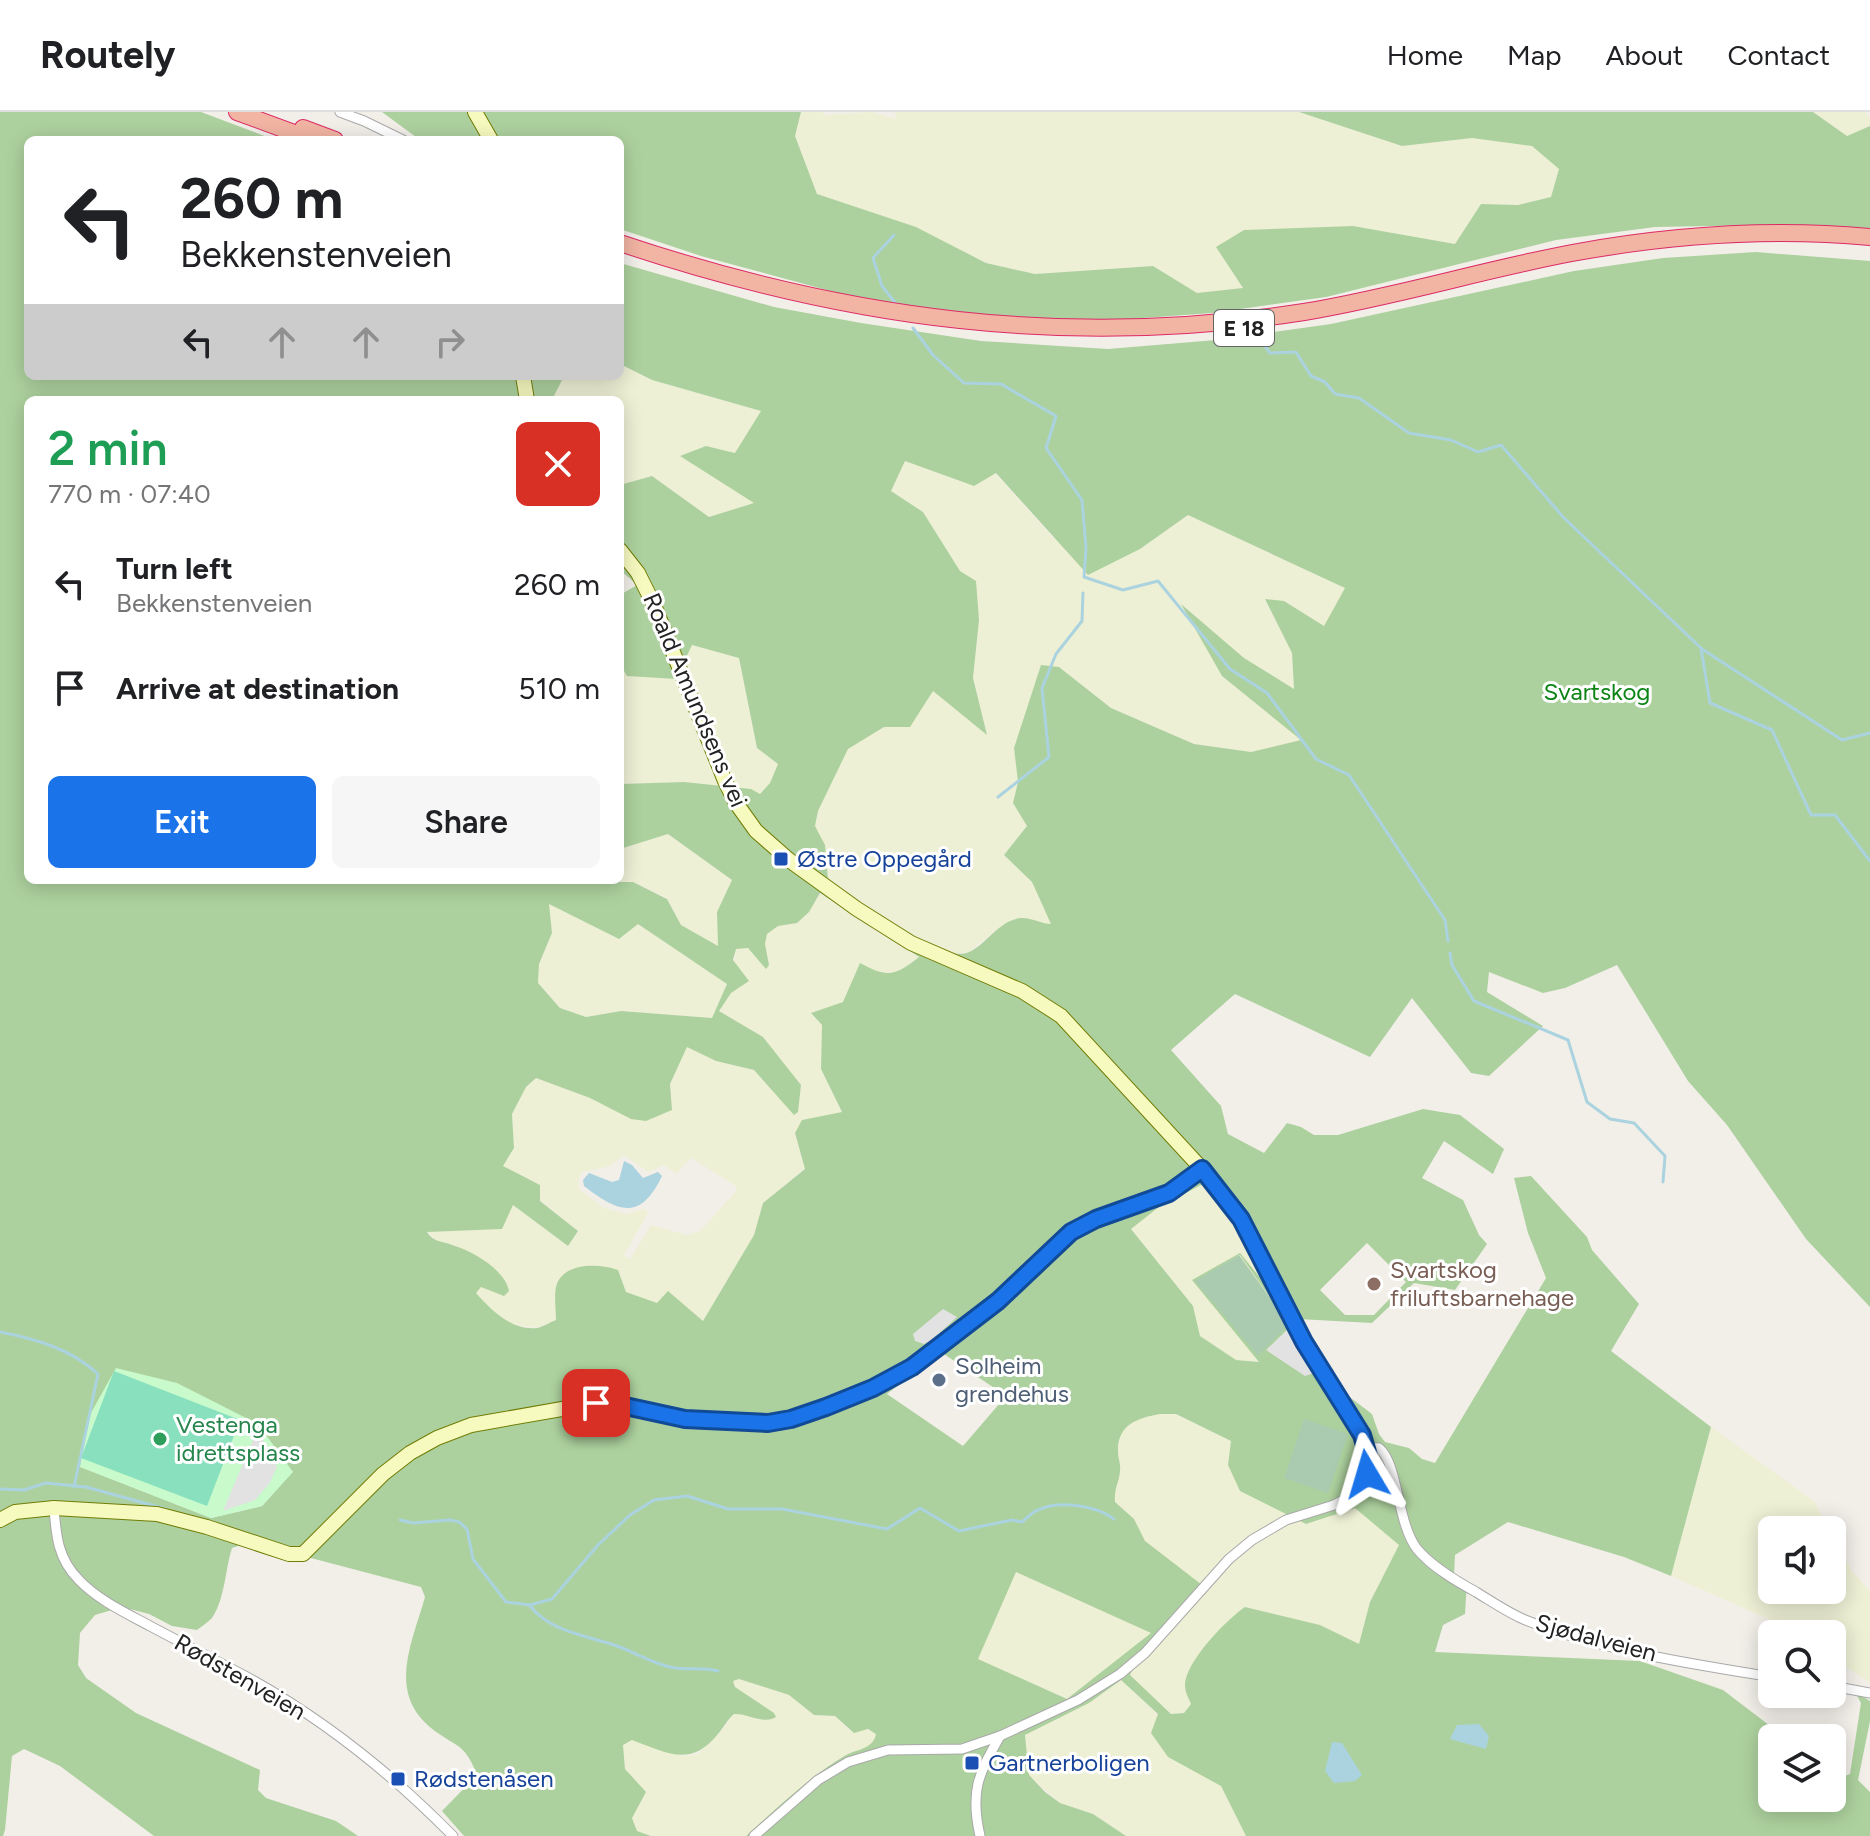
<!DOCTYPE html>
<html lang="en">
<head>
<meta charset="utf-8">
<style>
	:root { --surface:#fff; --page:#f6f6f6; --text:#202124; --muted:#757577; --line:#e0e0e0; --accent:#1a73e8 }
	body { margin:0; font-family:Figtree,sans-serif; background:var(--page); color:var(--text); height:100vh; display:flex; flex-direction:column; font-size:30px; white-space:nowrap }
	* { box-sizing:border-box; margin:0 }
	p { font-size:26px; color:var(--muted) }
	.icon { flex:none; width:44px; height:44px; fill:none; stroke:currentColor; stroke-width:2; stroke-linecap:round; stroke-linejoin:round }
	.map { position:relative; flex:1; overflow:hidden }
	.side { position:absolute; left:24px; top:284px; width:600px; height:488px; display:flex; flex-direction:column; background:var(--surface); border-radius:12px; box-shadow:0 4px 20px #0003 }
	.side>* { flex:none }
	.banner { position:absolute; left:24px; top:24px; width:600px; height:244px; border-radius:12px; box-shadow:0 4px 20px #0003; background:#fff; color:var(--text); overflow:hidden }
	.tools { position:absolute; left:1758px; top:1404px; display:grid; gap:16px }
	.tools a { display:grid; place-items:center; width:88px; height:88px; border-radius:12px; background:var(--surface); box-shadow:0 4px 20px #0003; font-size:40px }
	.pin { position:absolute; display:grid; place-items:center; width:68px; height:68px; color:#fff; margin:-34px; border-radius:16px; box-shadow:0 4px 12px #0006 }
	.me { position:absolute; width:88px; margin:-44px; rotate:353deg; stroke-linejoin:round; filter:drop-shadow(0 0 6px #0008) }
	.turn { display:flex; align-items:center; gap:28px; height:168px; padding:0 24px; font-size:36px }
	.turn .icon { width:104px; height:104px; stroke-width:2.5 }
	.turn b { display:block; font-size:56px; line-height:68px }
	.lanes { display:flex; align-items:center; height:76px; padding:0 24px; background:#0003; justify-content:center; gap:40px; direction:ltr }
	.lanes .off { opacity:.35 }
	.round { display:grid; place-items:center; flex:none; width:84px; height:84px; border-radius:12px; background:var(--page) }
	.headline { display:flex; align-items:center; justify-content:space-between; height:136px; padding:0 24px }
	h1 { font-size:48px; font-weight:600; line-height:60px; color:#1e9e55 }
	.button { display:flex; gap:16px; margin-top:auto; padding:16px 24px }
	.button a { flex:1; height:92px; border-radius:12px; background:var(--accent); color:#fff; font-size:32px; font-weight:600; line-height:92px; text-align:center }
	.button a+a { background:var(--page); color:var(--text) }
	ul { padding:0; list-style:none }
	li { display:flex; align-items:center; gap:24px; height:104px; padding:0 24px }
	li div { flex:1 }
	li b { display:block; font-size:30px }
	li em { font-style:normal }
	header { display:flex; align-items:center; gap:48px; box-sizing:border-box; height:112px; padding:0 40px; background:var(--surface); border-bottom:2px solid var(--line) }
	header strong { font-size:38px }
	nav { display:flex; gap:44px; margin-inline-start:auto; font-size:28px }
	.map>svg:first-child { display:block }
	.farmland { fill:#eef0d5; fill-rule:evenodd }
	.forest { fill:#add19e; fill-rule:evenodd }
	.cemetery { fill:#aacbaf }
	.park { fill:#c8facc }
	.pitch { fill:#88e0be }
	.parking { fill:#e2e2e2 }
	.water { fill:#aad3df }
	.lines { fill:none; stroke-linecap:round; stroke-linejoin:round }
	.stream { stroke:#aad3df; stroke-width:3 }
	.minor-casing { stroke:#a9a9a9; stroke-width:11 }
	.secondary-casing { stroke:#707d05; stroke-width:16 }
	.trunk-casing { stroke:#dc2a67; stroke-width:18 }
	.minor { stroke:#fff; stroke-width:9 }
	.secondary { stroke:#f7fabf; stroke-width:14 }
	.trunk { stroke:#f2b4a3; stroke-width:16 }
	.route-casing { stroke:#114b97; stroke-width:20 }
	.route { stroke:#1a73e8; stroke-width:14 }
	.transit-dot { fill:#1a4fb4; stroke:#fff; stroke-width:3 }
	.education-dot { fill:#8d6e63; stroke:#fff; stroke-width:3 }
	.service-dot { fill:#5c6f8a; stroke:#fff; stroke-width:3 }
	.leisure-dot { fill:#2e9e5b; stroke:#fff; stroke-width:3 }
	.labels { text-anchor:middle; stroke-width:6; stroke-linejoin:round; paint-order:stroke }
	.shield { fill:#fff; stroke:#646464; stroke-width:2 }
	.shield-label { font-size:22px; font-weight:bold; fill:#222 }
	.park-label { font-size:24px; fill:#0c8416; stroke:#fff }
	.street-label { font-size:24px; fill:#222; stroke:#fff }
	.transit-label { font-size:24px; fill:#164399; stroke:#fff; text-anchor:start }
	.education-label { font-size:24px; fill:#785e54; stroke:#fff; text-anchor:start }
	.service-label { font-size:24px; fill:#4e5e75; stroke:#fff; text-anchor:start }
	.leisure-label { font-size:24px; fill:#27864d; stroke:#fff; text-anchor:start }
</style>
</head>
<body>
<header>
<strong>Routely</strong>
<nav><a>Home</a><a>Map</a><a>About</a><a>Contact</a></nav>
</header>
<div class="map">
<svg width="1870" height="1724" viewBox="0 0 1870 1724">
	<rect width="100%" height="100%" fill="#f2efe9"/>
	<!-- farmland -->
	<g class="farmland">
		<polygon points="801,0 822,0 825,3 872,0 896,7 895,0 1299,0 1402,34 1472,26 1533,34 1559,57 1551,85 1518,93 1481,92 1455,132 1353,114 1243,177 1197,181 1153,154 1035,162 986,151 916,115 817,82 795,24"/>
		<polygon points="1813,0 1865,0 1870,7 1870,14 1847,24"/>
		<polygon points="620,252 652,268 761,299 735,341 706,334 755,391 709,405 652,364 620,373 620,288 552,288 562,268 572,264 620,264"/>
		<polygon points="905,349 974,374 995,361 1054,427 1140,437 1188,403 1345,476 1325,515 1284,489 1265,488 1292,541 1294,577 1244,546 1183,494 1222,564 1302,628 1251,640 1194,632 1111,596 1059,555 1014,636 1018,670 1013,691 1027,714 1004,743 1032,770 1052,813 999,816 969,840 953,843 906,822 837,776 828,767 827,753 815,714 818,699 848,637 884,615 910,614 933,578 986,621 973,566 979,508 960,459 923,400 891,379"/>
		<polygon points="691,533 739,546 757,636 778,652 770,671 760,682 684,670 620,672 620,552 627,564"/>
		<polygon points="668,722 732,768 717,800 719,835 681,813 667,786 633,770 598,768 620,768 620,737"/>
		<path d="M820,781l59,40 41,23 -20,16 -21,1 -36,29 -32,12 11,11 -1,44 21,43 -47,21 10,35 -42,35 -9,32 -51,86 -77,-29 -8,-22 -62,16v34l-19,8 -25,-4 -22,-14 -14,-17 5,-6 -27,-42 -17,-4 -10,-10 74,-2 12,-24 54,40 11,-14 -38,-31v-15l-37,-19 11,-18 -2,-34 14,-27 10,-9 54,20 41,21 41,-9 -2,-26 17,-37 29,14 38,9 41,45 -32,-78 -44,-26 12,-18 5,-45h12l18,20 3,-3 -4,-21 2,-10 11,-8 19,-3 12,-11zM624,1043l24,17 16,-7 12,9 15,-16 45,28v5l-36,40 -13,4 -36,-10 -21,34 -6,-4 24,-42 -3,-4 -19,5 -22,-6 -25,-19 -1,-9 4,-8 28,-6z"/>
		<polygon points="548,791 619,827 638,812 727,872 712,906 621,899 586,905 561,896 538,871 539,852 552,821"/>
		<polygon points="1205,1071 1236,1104 1281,1194 1192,1168 1260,1250 1236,1249 1200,1224 1193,1194 1131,1117 1159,1095"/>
		<polygon points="1160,1302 1176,1302 1231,1329 1228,1353 1306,1412 1355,1396 1400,1433 1370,1490 1359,1533 1320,1513 1245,1495 1185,1575 1191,1592 1184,1601 1171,1602 1130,1563 1134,1555 1165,1524 1145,1429 1134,1407 1115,1390 1114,1378 1120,1360 1118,1337 1121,1318 1137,1306"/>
		<polygon points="1711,1315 1814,1389 1830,1418 1772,1418 1772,1478 1832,1478 1832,1422 1852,1459 1870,1479 1870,1571 1832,1546 1832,1522 1796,1522 1780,1512 1671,1464"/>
		<polygon points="1016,1460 1152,1521 1067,1587 977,1547"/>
		<polygon points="739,1567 789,1583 809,1599 822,1604 835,1604 849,1618 873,1618 876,1622 875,1629 869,1634 848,1643 746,1724 652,1724 637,1719 632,1706 645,1680 625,1657 623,1633 632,1628 683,1644 698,1642 719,1622 734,1602 742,1601 764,1608 774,1601 735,1575 733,1569"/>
		<polygon points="1121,1568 1158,1603 1221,1674 1246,1724 1126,1724 1093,1702 1060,1691 1029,1664 1025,1622 1089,1591"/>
	</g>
	<!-- forest -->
	<g class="forest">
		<path d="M0,0h201l74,28h-247v236h544l-10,4 -10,20h-524v480l605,2 34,17 14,26 37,21 -1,-34 15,-32 -64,-46 -48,15v-65l64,-2 67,7 9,5 10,-11 8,-19 -21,-16 -18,-90 -47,-13 -16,34 -49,-3 -7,-12v-69l17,-10 -17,-15v-85l32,-9 57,41 45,-14 -74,-47 26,-10 29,7 26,-42 -109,-31 -32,-16v-101l154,44 87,16 120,18 127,8 108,-9 115,-16 243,-53 89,-13 93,-6 114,9v1046l-64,-68 -79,-114 -39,-44 -71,-116 -52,23 -22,5 -54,-21 -2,20 56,34 -54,50 -18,-3 -59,-75 -42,59 -135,-63 -64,56 50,56 7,28 36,19 23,-30 14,4 13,8h24l85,-26 37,6 44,34 -11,25 -49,-33 -22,37 41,22 16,35 8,9 -32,46 -41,-7 -42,40 -74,-4 37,67 37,28 7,20 6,8 24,6 13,11 13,4 111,-185 -18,-45 -14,-55 17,-2 56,61 5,13 47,54 -28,47 100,76 -40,149 -47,-19 -116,-35 -53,33 -1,20 13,7 -2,32 -22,11 -8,27 205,9 83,29 63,48h-14v60h60v-17l18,-7 11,-71 -6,-11 15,9v20l-12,59 12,12v44h-624l-25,-50 -53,-29 -17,-24 7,-19 -37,-34 -32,23 -64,32 4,40 16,17 15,11 33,11 33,22h-380c31,-28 64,-60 100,-81 12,-6 27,-6 30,-21l-8,-5 -14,4 -19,-17 -21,-1 -25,-20 -50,-16 -6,2 2,6 39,26 2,4c-13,8 -28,-4 -42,-3 -7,6 -10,13 -16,20 -27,34 -51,19 -86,6l-9,5 2,24 21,23 -14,26 5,13 14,5h-187l-22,-25 35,-36c-13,-34 -21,-27 -46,-47 -44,-36 -19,-85 -6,-131l-4,-10 -171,-45 -18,6c-7,22 -7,51 -20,70 -4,4 -11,9 -15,12l-25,-4 -23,-12 -27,-7 -27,8 -15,18 -2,32 8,13 50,35 124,57 -2,20 8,8 70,23 22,15h-204l-94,-70 -36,-17 -12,7 -7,74 -2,6h-3zM905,349l69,25 22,-13 92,102 52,-26 48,-34 157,73 -21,38 -40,-25 -19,-2 27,54 2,36 -50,-31 -63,-54 41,72 79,64 -50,12 -57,-8 -83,-36 -52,-41 -18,-2 -27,83 4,34 -5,21 14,23 -23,29 28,27 19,42c-8,0 -21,-7 -30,-6 -22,2 -34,26 -52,34 -26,13 -108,-48 -132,-64l-9,-9 -3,-34 -10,-19 3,-15 30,-62 36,-22h26l23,-36 54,44 -14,-57 6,-58 -3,-39 -16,-10 -37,-59 -32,-21zM820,781l99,64c-24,19 -32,21 -59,6l-17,39 -32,11 11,12 -1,44 21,43 -40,8 -7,13 10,36 -42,34 -9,32 -51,86 -35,-30 -11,12 -31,-11 -8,-22c-19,-7 -56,-8 -62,17 -2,10 0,23 0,33 -6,2 -13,7 -19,8 -25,3 -46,-18 -61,-35l5,-6 23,9 5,-5c-4,-21 -35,-39 -54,-45 -11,-5 -21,-3 -28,-14l75,-3 11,-24 55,41 10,-15 -38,-30v-16l-37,-19 11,-18 -2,-34 14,-27 10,-9 54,20 41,21 15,2 26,-11 -2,-26 17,-37 29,14 38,9 40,45 4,-3 3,-27 -38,-48 -44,-26 12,-18 18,-12 -16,-21 3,-11 12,-1 18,21 3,-4 -4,-21 2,-10 11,-8 19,-3 12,-11zM549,792l70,35 19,-15 89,60 -15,34 -91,-7 -35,6 -26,-9 -22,-25 1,-19 13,-31zM1205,1071l31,33 43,85 -39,-48 -48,27 67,82 -23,-2 -36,-24 -7,-30 -62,-77 28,-22zM1367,1131l39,39 -32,33h-29l-25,-25zM1239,1143h1l49,69 -93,-43zM941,1240l65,44 -43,50 -76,-52zM1160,1302h16l55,27 -3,24 12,26 66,33 49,-16 44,37 -29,57 -11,42 -39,-19 -75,-18c-18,12 -61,56 -60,79 0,6 4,13 6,18l-7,9 -13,1 -41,-39 4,-8 72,-79 -61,-47 -11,-22 -19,-17c-1,-14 4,-19 5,-31 1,-6 -2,-13 -2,-19 -1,-27 19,-34 42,-38zM81,1355l212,4 -31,35 -51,12zM1016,1460l135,61 -84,66 -89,-40z"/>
		<polygon points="382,0 801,0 795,24 817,82 916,115 986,151 1035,162 1153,154 1197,181 1243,176 1216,135 1244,118 1353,114 1455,132 1481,92 1518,93 1551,85 1559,57 1532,34 1472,26 1402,34 1299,0 1813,0 1847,24 1870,14 1870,121 1769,113 1655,115 1556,128 1326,185 1212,201 1103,209 982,203 867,189 701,144 620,117 620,28 420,28"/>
	</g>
	<!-- cemetery -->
	<g class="cemetery">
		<polygon points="1239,1143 1289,1212 1258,1244 1195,1169"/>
		<polygon points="1304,1307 1348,1322 1328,1381 1284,1366"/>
	</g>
	<!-- park -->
	<polygon class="park" points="116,1256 177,1271 258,1312 293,1360 262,1394 211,1406 80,1355 87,1308"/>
	<!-- pitch -->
	<polygon class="pitch" points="114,1259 240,1308 207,1394 81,1346"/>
	<!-- parking -->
	<g class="parking">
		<polygon points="943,1197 957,1205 932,1228 924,1232 915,1229 913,1222"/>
		<polygon points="1291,1214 1314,1261 1305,1264 1266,1238"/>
		<polygon points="256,1321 262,1326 277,1355 269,1372 255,1388 223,1399"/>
	</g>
	<!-- water -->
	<g class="water">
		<path d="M624,1049l8,4 11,13 15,-6 4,4c-22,46 -44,36 -78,10l-1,-6 6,-7 23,9 7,-2z"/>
		<polygon points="1479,1612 1489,1624 1486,1637 1450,1627 1457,1613"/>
		<polygon points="1332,1630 1342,1631 1362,1663 1355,1669 1334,1671 1325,1659"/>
	</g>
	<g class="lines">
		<!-- stream -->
		<g class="stream">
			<polyline points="894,123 873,146 882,174 897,193"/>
			<polyline points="913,216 933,243 964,271 1001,272 1056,304 1046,336 1082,388 1086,436 1084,465 1123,478 1158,469 1230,557 1267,581 1316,647 1349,663 1445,808 1448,829"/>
			<polyline points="1261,229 1270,241 1296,240 1311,264 1325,270 1335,282 1359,286 1409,321 1451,328 1478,340 1501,333 1564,406 1701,536 1710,591 1772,618 1811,703 1835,703 1870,749"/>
			<polyline points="1702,537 1842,628 1870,621"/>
			<polyline points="998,685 1049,645 1042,576 1056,542 1082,509 1083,481"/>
			<polyline points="1450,841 1452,853 1474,889 1568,928 1587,990 1610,1007 1634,1011 1665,1044 1663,1070"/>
			<path d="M0,1220c36,7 71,17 98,42l-24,113"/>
			<polyline points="0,1377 24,1378 46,1371 86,1375 166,1397"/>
			<path d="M400,1408l13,3 37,-3 9,2 8,7 6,30 33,43 24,3 22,-6 46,-54 32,-30 24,-15 33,-4 41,13h54l105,20 33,-21 39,23 53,-11 10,2c5,-4 10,-10 16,-12 21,-10 57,-5 76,9"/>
			<path d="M530,1494c22,27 56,29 87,40 20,7 37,19 58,22 15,2 28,-1 43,3"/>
		</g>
		<!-- minor casing -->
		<g class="minor-casing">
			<g id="minor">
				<polyline points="340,0 364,9 403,28"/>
				<path d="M1366,1335l13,1c19,15 18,75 38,101 15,18 39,32 59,43 15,9 31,20 47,27 75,31 169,45 249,58"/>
				<path d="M54,1396c2,28 4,51 25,72 19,20 47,33 71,46 32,17 65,34 97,51 76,42 145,97 206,159"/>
				<polyline points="1832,1574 1870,1581"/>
				<polyline points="754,1724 818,1668 848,1650 888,1638 962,1637 1000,1624 1078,1588 1120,1562 1145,1541 1229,1447 1252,1428 1286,1408 1334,1393 1351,1384 1360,1376 1369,1352 1362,1323 1304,1230 1241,1107 1202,1057"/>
				<path d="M980,1724c-10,-45 -2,-61 20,-100"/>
			</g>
		</g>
		<!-- secondary casing -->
		<g class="secondary-casing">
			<g id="secondary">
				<polyline points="475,0 491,28"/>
				<polyline points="523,264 527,288"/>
				<polyline points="0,1408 15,1400 54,1396 157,1402 207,1415 289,1442 303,1442 383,1362 410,1341 437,1326 471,1313 596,1291 616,1292 685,1307 768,1311 791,1307 826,1295 873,1276 912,1255 998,1189 1071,1120 1096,1107 1169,1081 1202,1057 1061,904 1022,879 911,831 857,797 789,748 756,719 736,691 725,669 654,493 638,461 620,438"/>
			</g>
		</g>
		<!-- trunk casing -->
		<g class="trunk-casing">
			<g id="trunk">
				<polyline points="237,0 313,28"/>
				<polyline points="303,16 335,28"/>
				<path d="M620,131c227,76 446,106 684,69 91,-15 178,-42 268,-59 98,-18 198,-25 298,-16"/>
			</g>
		</g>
		<!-- minor -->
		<use href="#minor" class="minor"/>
		<!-- secondary -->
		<use href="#secondary" class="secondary"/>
		<!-- trunk -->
		<use href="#trunk" class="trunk"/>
	</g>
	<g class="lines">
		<!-- route casing -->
		<g class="route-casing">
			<polyline id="route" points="596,1291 616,1292 685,1307 768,1311 791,1307 826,1295 873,1276 912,1255 998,1189 1071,1120 1096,1107 1169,1081 1202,1057 1241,1107 1304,1230 1362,1323 1369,1347 1367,1362"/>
		</g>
		<!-- route -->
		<use href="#route" class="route"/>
	</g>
	<!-- markers -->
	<g class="transit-dot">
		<rect x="773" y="739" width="16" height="16" rx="4"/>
		<rect x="964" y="1643" width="16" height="16" rx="4"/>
		<rect x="390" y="1659" width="16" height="16" rx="4"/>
	</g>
	<circle class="education-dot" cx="1374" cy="1172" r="8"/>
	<circle class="service-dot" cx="939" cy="1268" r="8"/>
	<circle class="leisure-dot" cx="160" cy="1327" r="8"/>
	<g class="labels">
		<!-- shield labels -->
		<rect class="shield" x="1214" y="198" width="60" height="36" rx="6"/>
		<g class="shield-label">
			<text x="1244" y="224">E 18</text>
		</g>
		<!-- park labels -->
		<g class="park-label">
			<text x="1597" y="588">Svartskog</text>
		</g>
		<!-- street labels -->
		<g class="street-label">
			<text transform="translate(695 588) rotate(67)" y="8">Roald Amundsens vei</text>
			<text transform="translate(1596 1526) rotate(15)" y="8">Sjødalveien</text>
			<text transform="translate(240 1565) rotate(30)" y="8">Rødstenveien</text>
		</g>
		<!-- transit labels -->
		<g class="transit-label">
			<text x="797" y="755">Østre Oppegård</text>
			<text x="988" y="1659">Gartnerboligen</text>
			<text x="414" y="1675">Rødstenåsen</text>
		</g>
		<!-- education labels -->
		<g class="education-label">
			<text x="1390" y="1166">Svartskog<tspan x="1390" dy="28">friluftsbarnehage</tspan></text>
		</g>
		<!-- service labels -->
		<g class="service-label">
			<text x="955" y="1262">Solheim<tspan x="955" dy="28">grendehus</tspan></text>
		</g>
		<!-- leisure labels -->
		<g class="leisure-label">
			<text x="176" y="1321">Vestenga<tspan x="176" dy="28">idrettsplass</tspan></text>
		</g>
	</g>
</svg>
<div class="tools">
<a><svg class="icon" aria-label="sound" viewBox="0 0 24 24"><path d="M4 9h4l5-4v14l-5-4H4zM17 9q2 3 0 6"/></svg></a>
<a><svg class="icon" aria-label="search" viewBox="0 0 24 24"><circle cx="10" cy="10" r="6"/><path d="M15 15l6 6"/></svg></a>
<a><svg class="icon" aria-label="layers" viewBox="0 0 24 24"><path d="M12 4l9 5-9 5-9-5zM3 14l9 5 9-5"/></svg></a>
</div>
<div class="pin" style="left:596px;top:1291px;background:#d93025"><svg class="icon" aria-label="arrive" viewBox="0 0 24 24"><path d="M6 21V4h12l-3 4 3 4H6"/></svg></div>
<svg class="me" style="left:1367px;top:1362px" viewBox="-20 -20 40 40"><path d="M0-17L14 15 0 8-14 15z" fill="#1a73e8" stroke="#fff" stroke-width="4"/></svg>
<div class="banner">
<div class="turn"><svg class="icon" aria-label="left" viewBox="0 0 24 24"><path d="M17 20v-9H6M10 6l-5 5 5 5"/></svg><div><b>260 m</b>Bekkenstenveien</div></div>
<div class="lanes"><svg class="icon" aria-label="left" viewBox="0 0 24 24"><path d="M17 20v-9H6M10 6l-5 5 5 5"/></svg><svg class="icon off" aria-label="ahead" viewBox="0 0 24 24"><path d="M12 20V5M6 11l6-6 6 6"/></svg><svg class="icon off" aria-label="ahead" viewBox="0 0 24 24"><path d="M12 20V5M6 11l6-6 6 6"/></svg><svg class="icon off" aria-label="right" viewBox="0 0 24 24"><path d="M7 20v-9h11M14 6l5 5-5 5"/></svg></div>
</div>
<section class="side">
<div class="headline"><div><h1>2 min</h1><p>770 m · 07:40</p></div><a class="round" style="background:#d93025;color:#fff"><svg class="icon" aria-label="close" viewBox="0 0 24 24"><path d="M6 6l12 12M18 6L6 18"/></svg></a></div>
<ul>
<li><svg class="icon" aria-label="left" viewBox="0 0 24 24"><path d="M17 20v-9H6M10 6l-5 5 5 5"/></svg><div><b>Turn left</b><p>Bekkenstenveien</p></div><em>260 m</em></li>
<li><svg class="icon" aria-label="arrive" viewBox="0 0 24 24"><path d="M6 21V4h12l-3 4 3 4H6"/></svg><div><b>Arrive at destination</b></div><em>510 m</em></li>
</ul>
<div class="button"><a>Exit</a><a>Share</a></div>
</section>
</div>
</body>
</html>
